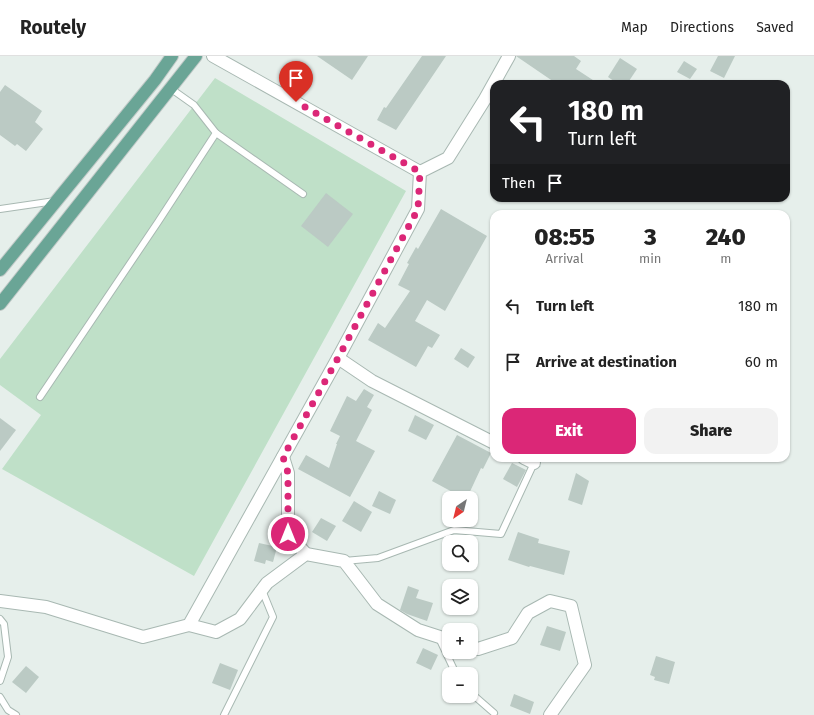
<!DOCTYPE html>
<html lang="en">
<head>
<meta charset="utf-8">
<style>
	:root { --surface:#fff; --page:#f2f2f2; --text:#222; --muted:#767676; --line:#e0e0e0; --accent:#db2777 }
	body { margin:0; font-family:"Fira Sans",sans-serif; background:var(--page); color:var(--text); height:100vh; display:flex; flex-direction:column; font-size:15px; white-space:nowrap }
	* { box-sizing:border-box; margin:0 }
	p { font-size:13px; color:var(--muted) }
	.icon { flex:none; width:22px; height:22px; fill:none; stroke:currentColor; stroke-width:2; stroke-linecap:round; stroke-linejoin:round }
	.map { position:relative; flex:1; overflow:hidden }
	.drawer { position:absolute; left:490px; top:154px; width:300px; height:252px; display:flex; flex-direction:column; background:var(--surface); border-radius:12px; box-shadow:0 1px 3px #0004 }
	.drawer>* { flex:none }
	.hud { position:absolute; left:490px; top:24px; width:300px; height:122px; border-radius:12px; box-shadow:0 1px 3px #0004; background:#202124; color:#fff; overflow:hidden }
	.needle { width:26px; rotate:215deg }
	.buttons { position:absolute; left:442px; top:435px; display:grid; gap:8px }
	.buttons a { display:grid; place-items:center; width:36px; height:36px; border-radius:8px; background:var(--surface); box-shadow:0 1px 3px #0004; font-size:20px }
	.pin { position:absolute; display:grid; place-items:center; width:34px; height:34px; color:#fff; margin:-41px -17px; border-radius:50% 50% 50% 0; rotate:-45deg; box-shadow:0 0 4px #0007 }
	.pin .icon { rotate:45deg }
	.me { position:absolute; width:44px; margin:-22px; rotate:0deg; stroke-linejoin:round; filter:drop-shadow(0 0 3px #0008) }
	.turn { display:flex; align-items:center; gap:14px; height:84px; padding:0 12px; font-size:18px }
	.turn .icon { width:52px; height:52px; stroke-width:2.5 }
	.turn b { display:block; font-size:28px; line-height:34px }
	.then { display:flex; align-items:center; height:38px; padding:0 12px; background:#0003; gap:8px; font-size:15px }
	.eta { display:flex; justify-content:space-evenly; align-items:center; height:68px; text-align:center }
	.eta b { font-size:24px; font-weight:800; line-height:28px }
	.cta { display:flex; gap:8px; margin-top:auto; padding:8px 12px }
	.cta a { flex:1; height:46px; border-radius:12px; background:var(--accent); color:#fff; font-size:16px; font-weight:800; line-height:46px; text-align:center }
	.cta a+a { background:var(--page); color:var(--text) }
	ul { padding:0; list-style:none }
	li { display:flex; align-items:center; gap:12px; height:56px; padding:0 12px }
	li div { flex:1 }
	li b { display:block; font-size:15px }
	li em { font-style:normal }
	header { display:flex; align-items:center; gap:24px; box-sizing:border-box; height:56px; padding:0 20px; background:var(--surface); border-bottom:1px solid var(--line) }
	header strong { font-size:19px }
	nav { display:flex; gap:22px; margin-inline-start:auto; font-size:14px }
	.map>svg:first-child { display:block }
	.green { fill:#bfe0c8 }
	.building { fill:#bbcac4 }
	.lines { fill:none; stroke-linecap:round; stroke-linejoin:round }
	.service-casing { stroke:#a8b8b2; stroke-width:8 }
	.minor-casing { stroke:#a8b8b2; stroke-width:14 }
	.primary-casing { stroke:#c2cac8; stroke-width:14 }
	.service { stroke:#fff; stroke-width:6 }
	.minor { stroke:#fff; stroke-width:12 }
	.primary { stroke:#6aa596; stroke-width:12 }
	.route { stroke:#db2777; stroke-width:7; stroke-dasharray:0 12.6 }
</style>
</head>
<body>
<header>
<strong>Routely</strong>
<nav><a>Map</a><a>Directions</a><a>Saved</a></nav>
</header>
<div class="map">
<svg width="814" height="659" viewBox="0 0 814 659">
	<rect width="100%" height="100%" fill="#e6efeb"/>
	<!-- green -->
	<polygon class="green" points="215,22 406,135 194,520 2,413 41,359 0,329 0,303"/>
	<!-- building -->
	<g class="building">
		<polygon points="317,0 368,0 352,24"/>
		<polygon points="422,0 446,0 396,74 377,64 384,51 386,52"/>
		<polygon points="516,0 574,0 581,5 576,13 599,28 557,28"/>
		<polygon points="718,0 735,0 724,22 710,15"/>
		<polygon points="620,2 637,13 627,28 618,28 608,21"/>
		<polygon points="684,5 697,13 690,23 677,16"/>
		<polygon points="5,29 42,55 35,66 43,73 26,95 17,88 15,90 0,79 0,36"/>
		<polygon points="326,137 353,158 328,191 301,170"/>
		<polygon points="441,153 487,180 445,255 427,244 415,265 440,279 432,292 428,290 416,311 368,284 378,267 385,272 410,235 398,229 409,208 407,207 416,191 418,193"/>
		<polygon points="461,292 475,301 468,312 454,303"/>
		<polygon points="364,333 374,339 367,351 372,354 356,385 375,395 350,441 298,413 306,399 329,412 337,388 336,388 340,380 330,375 347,340 356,345"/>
		<polygon points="415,359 434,369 426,384 408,375"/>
		<polygon points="0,362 16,374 0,395"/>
		<polygon points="457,379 491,397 483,413 481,412 467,442 455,442 456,438 432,425"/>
		<polygon points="512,407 526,414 517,431 503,423"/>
		<polygon points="576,417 589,425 582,449 568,444"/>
		<polygon points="379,435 396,444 390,458 372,450"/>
		<polygon points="354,445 372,456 361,476 342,465"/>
		<polygon points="321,462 336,470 327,485 312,476"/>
		<polygon points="518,476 539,483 538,487 570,495 564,519 530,510 529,511 508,504"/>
		<polygon points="259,487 277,491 273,506 266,504 265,508 254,505"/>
		<polygon points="408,530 419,534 416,542 433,547 427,565 407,558 400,554"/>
		<polygon points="547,570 566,576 560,595 540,589"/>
		<polygon points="423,592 438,599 431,614 416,607"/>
		<polygon points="656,600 675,606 669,628 654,624 655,621 650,619"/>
		<polygon points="220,607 238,614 230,634 212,627"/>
		<polygon points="26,610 39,621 26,637 12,626"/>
		<polygon points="514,638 534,646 530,658 510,650"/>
	</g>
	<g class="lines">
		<!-- service casing -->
		<g class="service-casing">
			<g id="service">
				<polyline points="170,32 194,49 216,77 303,138"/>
				<polyline points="0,153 55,145"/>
				<polyline points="40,341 158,166 216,77"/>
				<polyline points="344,505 378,502 454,474 501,478 534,407"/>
				<polyline points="0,563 4,568 8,601 0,625"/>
				<polyline points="439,582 456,618"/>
				<polyline points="471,637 494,657"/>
				<polyline points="0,641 8,654 16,659"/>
				<polyline points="224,659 273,561 262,534"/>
			</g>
		</g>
		<!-- minor casing -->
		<g class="minor-casing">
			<g id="minor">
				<polyline points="213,0 420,116"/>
				<polyline points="338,302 372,325 494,387"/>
				<polyline points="283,401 288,417 288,478 306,498"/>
				<polyline points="524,402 534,407"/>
				<polyline points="0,545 46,551 143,581 189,569 338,302 418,153 420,116 448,102 485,43 509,0"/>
				<polyline points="189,569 216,576 240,563 267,527 306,498 344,505 377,548 418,574 449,584"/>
				<polyline points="471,591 478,593 512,582 528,557 550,545 571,550 585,609 550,659"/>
			</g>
		</g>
		<!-- primary casing -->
		<g class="primary-casing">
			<g id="primary">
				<polyline points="0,214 155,24 172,0"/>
				<polyline points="0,248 196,0"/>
			</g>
		</g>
		<!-- service -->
		<use href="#service" class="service"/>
		<!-- minor -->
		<use href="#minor" class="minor"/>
		<!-- primary -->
		<use href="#primary" class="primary"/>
	</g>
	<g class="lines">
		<!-- route -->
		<polyline class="route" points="288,478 288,417 283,401 338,302 418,153 420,116 296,46"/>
	</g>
</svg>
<div class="buttons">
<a><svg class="needle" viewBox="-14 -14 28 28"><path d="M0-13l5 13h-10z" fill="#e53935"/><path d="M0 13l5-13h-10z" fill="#767676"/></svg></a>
<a><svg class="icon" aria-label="search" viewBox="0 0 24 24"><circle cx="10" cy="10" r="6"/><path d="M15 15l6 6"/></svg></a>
<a><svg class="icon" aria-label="layers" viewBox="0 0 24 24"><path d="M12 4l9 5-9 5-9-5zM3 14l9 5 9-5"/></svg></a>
<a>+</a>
<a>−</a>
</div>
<div class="pin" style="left:296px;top:46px;background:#d93025"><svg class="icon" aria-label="arrive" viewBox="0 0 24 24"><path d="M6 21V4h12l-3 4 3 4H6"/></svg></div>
<svg class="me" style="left:288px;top:478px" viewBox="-20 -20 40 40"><circle r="17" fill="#db2777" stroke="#fff" stroke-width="3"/><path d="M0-11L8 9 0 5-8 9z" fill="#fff"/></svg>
<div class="hud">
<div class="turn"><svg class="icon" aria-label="left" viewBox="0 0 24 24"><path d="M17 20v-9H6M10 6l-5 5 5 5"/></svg><div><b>180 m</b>Turn left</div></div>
<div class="then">Then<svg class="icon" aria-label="arrive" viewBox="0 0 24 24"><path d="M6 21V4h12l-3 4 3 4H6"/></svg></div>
</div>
<section class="drawer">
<div class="eta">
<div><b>08:55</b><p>Arrival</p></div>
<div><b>3</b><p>min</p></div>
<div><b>240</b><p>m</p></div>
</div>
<ul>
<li><svg class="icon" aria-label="left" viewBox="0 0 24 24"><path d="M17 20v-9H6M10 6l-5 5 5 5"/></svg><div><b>Turn left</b></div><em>180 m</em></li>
<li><svg class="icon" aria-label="arrive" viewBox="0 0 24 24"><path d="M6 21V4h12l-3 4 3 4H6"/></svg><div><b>Arrive at destination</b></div><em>60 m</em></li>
</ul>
<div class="cta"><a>Exit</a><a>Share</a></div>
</section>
</div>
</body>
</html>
